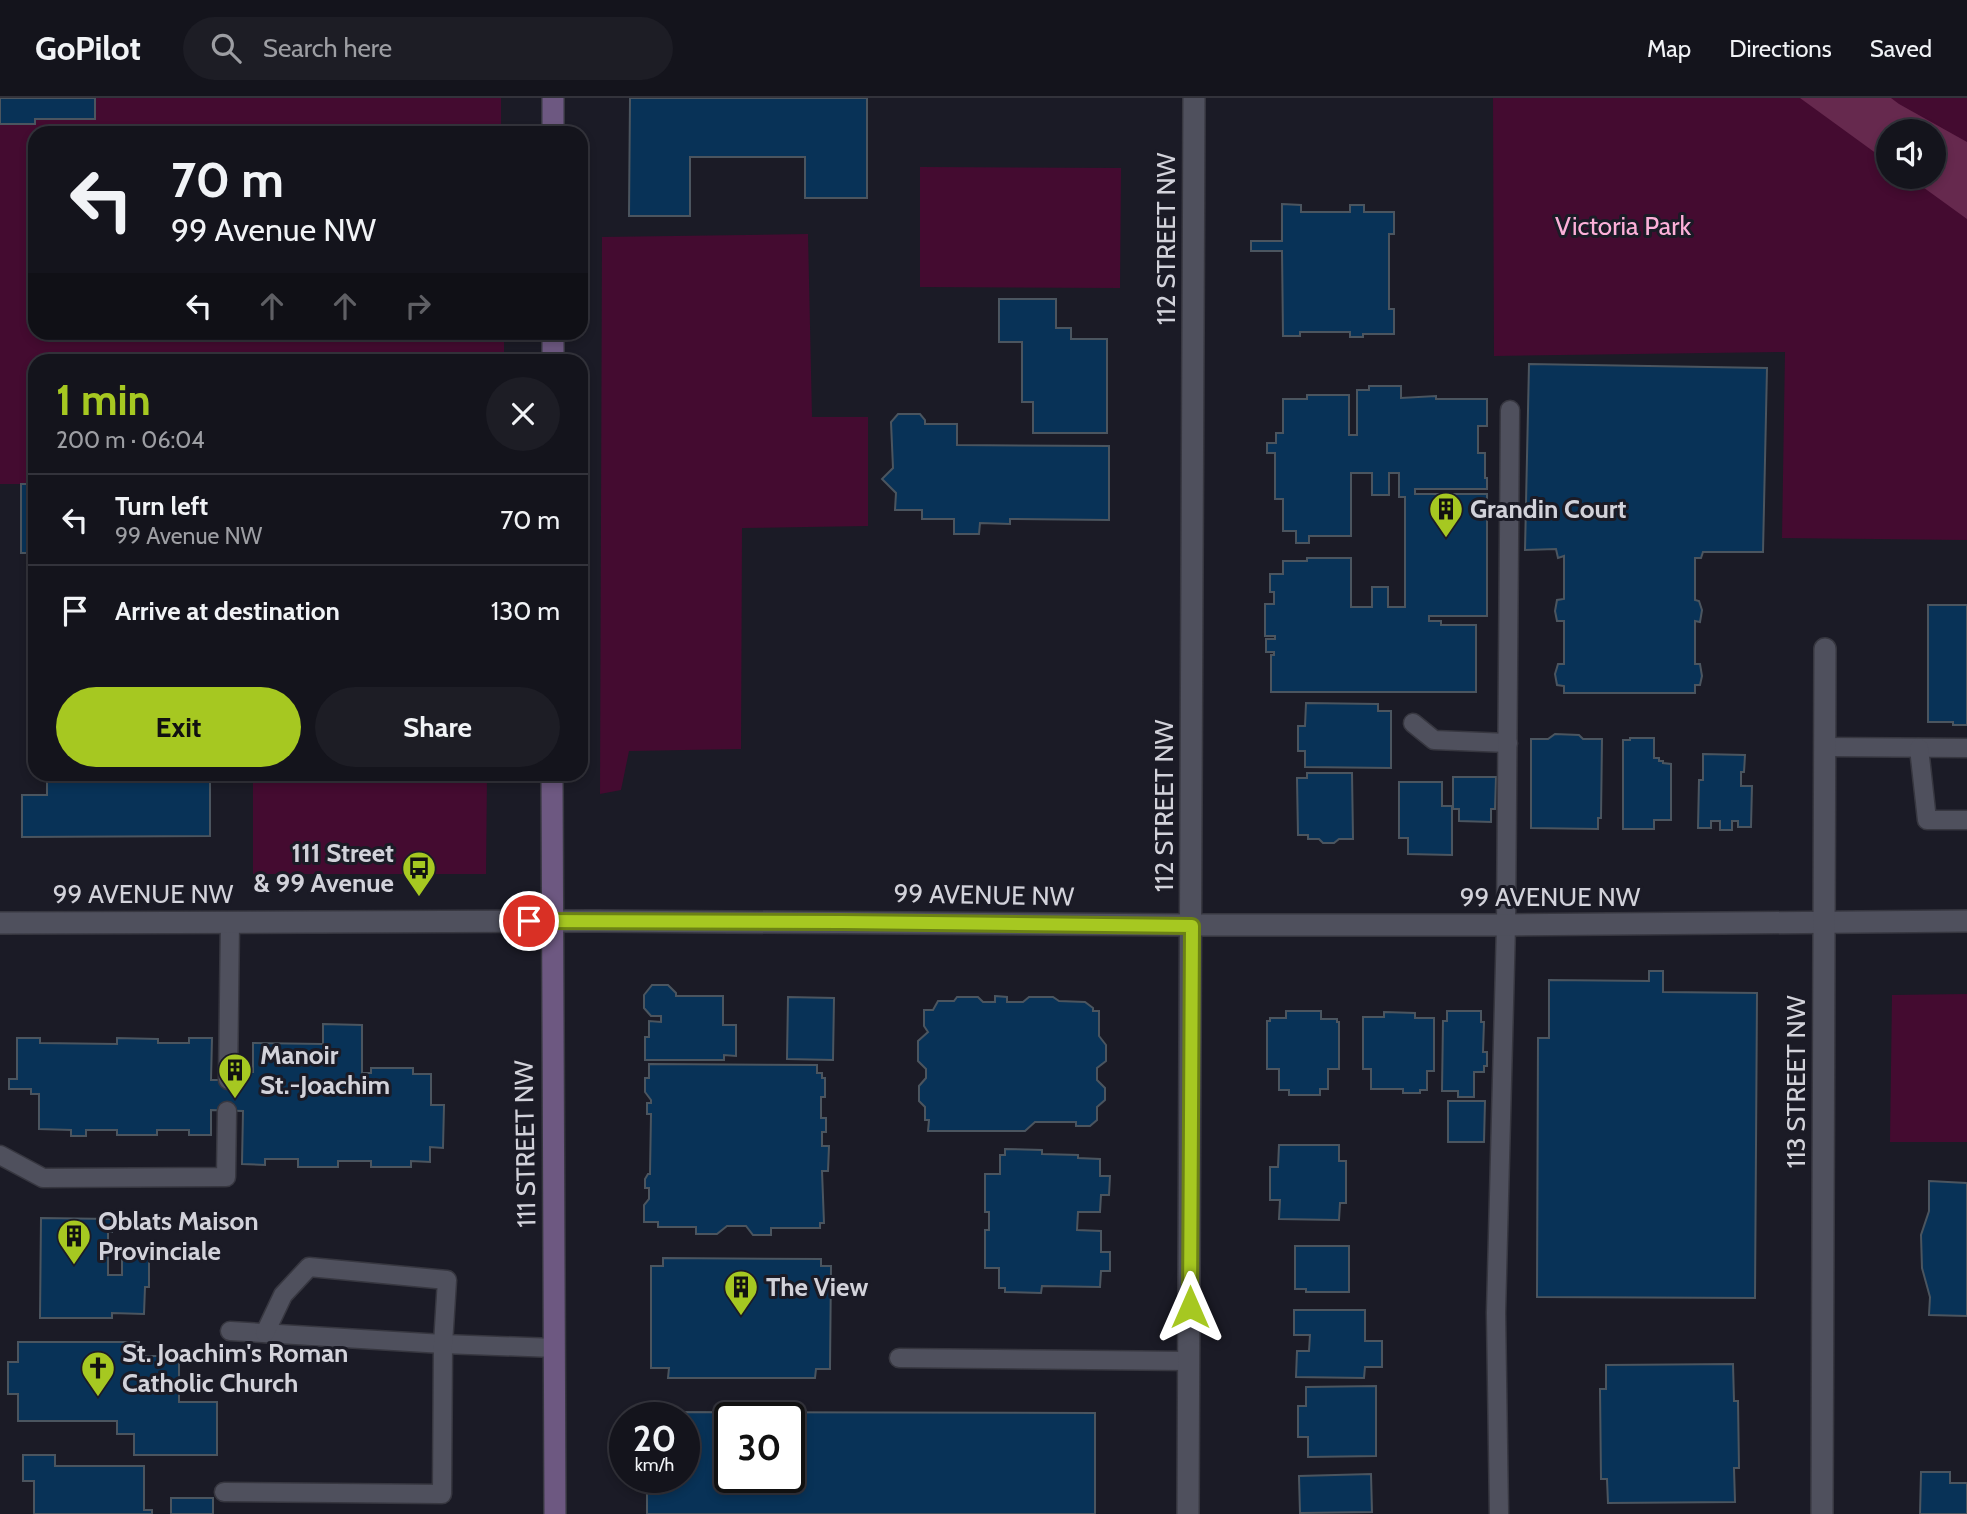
<!DOCTYPE html>
<html lang="en">
<head>
<meta charset="utf-8">
<style>
	:root { --surface:#14141c; --page:#1d1d25; --text:#f1f3f6; --muted:#9d9ea3; --line:#33333b; --accent:#a6c821 }
	body { margin:0; font-family:Cabin,sans-serif; background:var(--page); color:var(--text); height:100vh; display:flex; flex-direction:column; font-size:26px; white-space:nowrap }
	* { box-sizing:border-box; margin:0 }
	p { font-size:23px; color:var(--muted) }
	.icon { flex:none; width:38px; height:38px; fill:none; stroke:currentColor; stroke-width:2; stroke-linecap:round; stroke-linejoin:round }
	.map { position:relative; flex:1; overflow:hidden }
	.sheet { position:absolute; left:28px; top:256px; width:560px; height:427px; display:flex; flex-direction:column; background:var(--surface); border-radius:21px; box-shadow:0 4px 10px #0003,0 0 0 2px var(--line) }
	.sheet>* { flex:none }
	.top-card { position:absolute; left:28px; top:28px; width:560px; height:214px; border-radius:21px; box-shadow:0 4px 10px #0003,0 0 0 2px var(--line); background:#14141c; color:var(--text); overflow:hidden }
	.fabs { position:absolute; left:1876px; top:21px; display:grid; gap:14px }
	.fabs a { display:grid; place-items:center; width:70px; height:70px; border-radius:50%; background:var(--surface); box-shadow:0 4px 10px #0003,0 0 0 2px var(--line); font-size:35px }
	.speed { position:absolute; left:609px; top:1304px; display:flex; gap:14px; font-size:35px; font-weight:700; text-align:center }
	.speed>* { display:grid; place-content:center; width:91px; height:91px; border-radius:50%; background:var(--surface); box-shadow:0 4px 10px #0003,0 0 0 2px var(--line); line-height:1 }
	.speed small { font-size:18px; font-weight:400 }
	.speed .limit { border:4px solid #111; border-radius:10px; background:#fff; color:#111 }
	.pin { position:absolute; display:grid; place-items:center; width:60px; height:60px; color:#fff; margin:-30px; border:4px solid #fff; border-radius:50%; box-shadow:0 2px 7px #0007 }
	.me { position:absolute; width:77px; margin:-38px; rotate:0deg; stroke-linejoin:round; filter:drop-shadow(0 0 5px #0008) }
	.turn { display:flex; align-items:center; gap:24px; height:147px; padding:0 28px; font-size:32px }
	.turn .icon { width:91px; height:91px; stroke-width:2.5 }
	.turn b { display:block; font-size:49px; line-height:60px }
	.lanes { display:flex; align-items:center; height:66px; padding:0 28px; background:#0003; justify-content:center; gap:35px; direction:ltr }
	.lanes .off { opacity:.35 }
	.round { display:grid; place-items:center; flex:none; width:74px; height:74px; border-radius:37px; background:var(--page) }
	.headline { display:flex; align-items:center; justify-content:space-between; height:119px; padding:0 28px }
	h1 { font-size:42px; font-weight:800; line-height:52px; color:var(--accent) }
	.cta { display:flex; gap:14px; margin-top:auto; padding:14px 28px }
	.cta a { flex:1; height:80px; border-radius:42px; background:var(--accent); color:#111; font-size:28px; font-weight:800; line-height:80px; text-align:center }
	.cta a+a { background:var(--page); color:var(--text) }
	ul { padding:0; list-style:none }
	li { display:flex; align-items:center; gap:21px; height:91px; padding:0 28px; border-top:2px solid var(--line) }
	li div { flex:1 }
	li b { display:block; font-size:26px }
	li em { font-style:normal }
	header { display:flex; align-items:center; gap:42px; box-sizing:border-box; height:98px; padding:0 35px; background:var(--surface); border-bottom:2px solid var(--line) }
	header strong { font-size:33px }
	nav { display:flex; gap:38px; margin-inline-start:auto; font-size:24px }
	.search { width:490px; height:63px; background:var(--page); display:flex; align-items:center; gap:18px; box-sizing:border-box; padding:0 24px; border-radius:38px; color:var(--muted); font-size:26px }
	.map>svg:first-child { display:block }
	.green { fill:#440b30; fill-rule:evenodd }
	.forest { fill:#66294e }
	.building { fill:#083257; stroke:#4b555f; stroke-width:2; fill-rule:evenodd }
	.lines { fill:none; stroke-linecap:round; stroke-linejoin:round }
	.lane-casing { stroke:#373740; stroke-width:21 }
	.street-casing { stroke:#373740; stroke-width:24 }
	.secondary-casing { stroke:#373740; stroke-width:24 }
	.lane { stroke:#4f505d; stroke-width:18 }
	.street { stroke:#4f505d; stroke-width:21 }
	.secondary { stroke:#6d5881; stroke-width:21 }
	.route-casing { stroke:#6c8215; stroke-width:18 }
	.route { stroke:#a6c821; stroke-width:12 }
	.labels { text-anchor:middle; stroke-width:6; stroke-linejoin:round; paint-order:stroke }
	.park-label { font-size:26px; fill:#fcb0d9; stroke:#1b1b26 }
	.street-label { font-size:26px; fill:#d2d2da; stroke:#1b1b26 }
	.poi-label { font-size:26px; font-weight:bold; fill:#d2d2da; stroke:#1b1b26; text-anchor:start }
</style>
</head>
<body>
<header>
<strong>GoPilot</strong>
<div class="search"><svg class="icon" aria-label="search" viewBox="0 0 24 24"><circle cx="10" cy="10" r="6"/><path d="M15 15l6 6"/></svg>Search here</div>
<nav><a>Map</a><a>Directions</a><a>Saved</a></nav>
</header>
<div class="map">
<svg width="1967" height="1416" viewBox="0 0 1967 1416">
	<rect width="100%" height="100%" fill="#1b1b26"/>
	<!-- green -->
	<g class="green">
		<polygon points="0,0 501,0 501,35 35,35 35,234 504,235 504,262 35,262 35,386 0,386"/>
		<path d="M1493,0h474v442l-185,-2 3,-186 -291,4zM1888,33h46v46h-46z"/>
		<polygon points="920,69 1121,70 1120,190 920,189"/>
		<polygon points="808,136 812,319 868,319 868,428 742,430 741,651 629,653 621,692 600,696 602,139"/>
		<polygon points="253,676 487,676 486,776 253,776"/>
		<polygon points="1967,896 1967,1044 1890,1044 1892,897"/>
	</g>
	<!-- forest -->
	<polygon class="forest" points="1800,0 1891,0 1899,6 1967,44 1967,121 1909,79 1934,79 1934,33 1888,33 1888,64"/>
	<!-- building -->
	<g class="building">
		<polygon points="0,0 95,0 95,21 35,21 35,26 0,26"/>
		<polygon points="630,0 867,0 867,100 805,100 805,59 690,59 690,118 629,118"/>
		<polygon points="1282,106 1301,107 1301,114 1350,114 1350,107 1364,107 1364,114 1394,114 1394,136 1389,136 1389,211 1394,211 1394,236 1363,236 1363,239 1350,239 1350,234 1300,234 1300,238 1283,238 1282,153 1251,153 1251,143 1282,143"/>
		<polygon points="999,201 1056,201 1056,230 1071,230 1071,241 1107,241 1107,335 1033,335 1033,304 1022,304 1022,244 999,244"/>
		<polygon points="1529,266 1767,270 1763,454 1703,454 1701,460 1695,460 1695,502 1699,503 1702,512 1700,524 1695,523 1695,566 1700,566 1702,578 1700,587 1695,587 1695,595 1564,595 1564,588 1557,587 1555,576 1558,566 1564,566 1564,523 1557,523 1555,513 1557,502 1564,501 1564,458 1558,460 1556,451 1525,452"/>
		<polygon points="1369,288 1401,288 1401,300 1436,298 1436,301 1487,301 1487,328 1478,328 1478,355 1485,355 1485,380 1487,380 1487,391 1415,391 1415,396 1487,396 1487,518 1429,518 1429,523 1441,523 1441,527 1476,527 1476,594 1271,594 1271,557 1274,557 1274,554 1266,554 1266,541 1275,541 1275,538 1265,538 1265,506 1274,506 1274,494 1270,494 1270,476 1283,476 1283,463 1307,463 1307,460 1351,460 1351,509 1372,509 1372,489 1388,489 1388,509 1405,509 1405,399 1399,399 1399,375 1389,375 1389,397 1372,397 1372,375 1351,375 1351,438 1309,438 1309,445 1296,445 1296,433 1283,433 1283,401 1275,401 1275,355 1267,355 1267,345 1276,345 1276,335 1283,335 1283,301 1307,301 1307,297 1349,297 1349,337 1357,337 1357,292 1369,292"/>
		<polygon points="898,316 920,316 925,322 925,326 957,326 957,347 1109,348 1109,422 1010,421 1010,426 980,425 979,436 954,436 954,421 922,421 922,412 895,412 896,395 882,381 893,370 891,324"/>
		<rect x="21" y="386" width="14" height="69"/>
		<polygon points="1928,507 1967,507 1967,627 1953,627 1953,624 1928,624"/>
		<polygon points="33,550 35,550 35,584 34,584"/>
		<polygon points="1306,605 1378,606 1378,613 1391,613 1391,670 1305,669 1305,653 1298,653 1298,628 1305,628"/>
		<polygon points="1555,636 1579,637 1583,641 1602,641 1601,720 1598,720 1598,731 1531,730 1531,641 1548,641"/>
		<polygon points="1630,640 1654,640 1654,660 1659,660 1659,663 1663,663 1663,665 1671,666 1671,722 1654,722 1654,731 1623,731 1623,642 1630,642"/>
		<polygon points="1703,656 1745,657 1744,674 1741,674 1741,688 1752,688 1751,729 1738,729 1738,723 1732,723 1732,732 1720,732 1720,723 1711,723 1711,730 1698,730 1699,682 1703,682"/>
		<polygon points="1307,675 1352,675 1353,741 1339,741 1334,745 1323,745 1319,741 1308,741 1308,737 1298,737 1297,680 1307,680"/>
		<polygon points="47,676 210,676 210,738 22,739 22,697 47,697"/>
		<polygon points="1453,679 1496,679 1495,711 1491,711 1491,724 1459,723 1459,711 1453,711"/>
		<polygon points="1399,684 1442,684 1442,708 1452,708 1452,757 1408,756 1408,740 1399,740"/>
		<polygon points="1649,873 1663,873 1663,894 1757,895 1755,1200 1537,1199 1538,940 1549,940 1549,882 1649,883"/>
		<polygon points="652,887 668,887 676,895 676,898 723,898 723,927 736,927 736,958 724,957 724,962 645,962 645,939 649,939 649,923 661,924 661,918 651,918 644,910 644,897"/>
		<polygon points="995,898 1007,899 1007,904 1023,904 1029,899 1053,899 1059,903 1085,904 1093,910 1093,913 1099,913 1099,938 1106,947 1106,963 1097,970 1097,982 1105,990 1105,1002 1097,1009 1097,1022 1090,1028 1076,1028 1076,1024 1035,1024 1025,1033 928,1033 929,1022 925,1022 925,1009 919,1003 919,988 926,980 926,971 918,963 918,943 928,934 924,928 924,912 933,912 938,903 954,903 957,899 978,899 983,904 995,904"/>
		<polygon points="788,899 834,900 833,962 787,961"/>
		<polygon points="1286,913 1321,913 1321,921 1337,921 1337,924 1339,924 1339,971 1328,971 1328,991 1320,991 1320,997 1289,997 1289,992 1279,992 1279,971 1267,971 1267,923 1270,923 1270,920 1286,920"/>
		<polygon points="1447,913 1481,913 1481,924 1484,924 1483,954 1487,954 1487,968 1484,968 1484,974 1474,974 1474,999 1458,999 1458,993 1442,993 1443,923 1447,923"/>
		<polygon points="1384,914 1415,915 1415,920 1434,920 1434,973 1427,973 1427,992 1420,992 1420,995 1403,995 1403,991 1371,991 1371,971 1363,971 1363,919 1384,919"/>
		<polygon points="323,926 362,927 362,975 371,975 371,970 413,970 413,976 431,976 431,1007 444,1007 443,1050 430,1049 430,1064 411,1063 411,1069 371,1069 371,1063 338,1063 338,1069 298,1069 298,1061 265,1061 265,1067 242,1066 243,1013 211,1012 211,1037 189,1037 189,1032 157,1032 157,1037 117,1037 117,1032 86,1032 86,1038 71,1038 71,1032 39,1031 39,996 31,996 31,991 9,991 9,981 17,981 17,940 40,940 40,945 117,946 117,940 158,941 158,945 189,945 189,940 212,940 211,982 243,982 243,974 253,974 253,945 323,946"/>
		<polygon points="649,966 817,967 817,975 822,975 822,980 825,980 825,999 821,999 821,1020 826,1020 826,1034 822,1034 822,1048 829,1048 828,1073 822,1073 824,1125 820,1125 820,1130 771,1130 771,1137 753,1137 746,1128 727,1128 717,1136 696,1136 696,1129 658,1129 658,1124 644,1124 644,1107 649,1101 649,1090 645,1090 645,1081 648,1076 650,1076 651,1016 647,1016 647,1005 651,1005 651,1002 645,994 645,980 649,980"/>
		<polygon points="1448,1003 1485,1003 1484,1044 1448,1044"/>
		<polygon points="1279,1047 1339,1047 1339,1063 1346,1063 1346,1105 1340,1105 1339,1122 1279,1121 1280,1102 1270,1102 1270,1069 1278,1069"/>
		<polygon points="1005,1051 1042,1052 1042,1056 1078,1057 1078,1060 1100,1061 1100,1078 1110,1078 1109,1097 1101,1097 1100,1114 1078,1114 1077,1132 1101,1133 1101,1154 1110,1154 1110,1173 1101,1173 1100,1189 1042,1188 1041,1195 1005,1194 1005,1190 999,1190 999,1170 985,1170 985,1132 989,1132 989,1114 985,1114 985,1076 1000,1076 1000,1057 1005,1057"/>
		<polygon points="1929,1083 1967,1085 1967,1218 1929,1217 1930,1199 1922,1170 1921,1137 1929,1113"/>
		<polygon points="41,1120 112,1121 112,1134 108,1134 108,1177 122,1177 122,1158 149,1159 149,1189 145,1189 144,1216 112,1215 112,1220 40,1220"/>
		<polygon points="1295,1148 1349,1148 1349,1194 1306,1194 1306,1191 1295,1191"/>
		<polygon points="663,1160 821,1161 821,1168 831,1168 830,1271 816,1271 815,1280 668,1280 669,1270 651,1270 651,1168 663,1168"/>
		<polygon points="1294,1212 1365,1212 1365,1243 1382,1243 1382,1269 1365,1269 1364,1280 1296,1279 1297,1253 1309,1253 1310,1237 1294,1237"/>
		<polygon points="18,1244 139,1244 139,1258 179,1258 179,1304 217,1304 217,1357 134,1357 134,1336 117,1336 117,1323 18,1323 18,1296 8,1296 8,1264 18,1264"/>
		<polygon points="1733,1266 1734,1303 1738,1303 1739,1370 1734,1370 1735,1404 1608,1405 1607,1381 1601,1381 1600,1291 1606,1291 1606,1267"/>
		<polygon points="1376,1288 1376,1358 1308,1359 1308,1339 1298,1339 1298,1308 1306,1308 1306,1289"/>
		<path d="M647,1314l448,1v101h-448v-37h37v-59h-37zM730,1320h59v59h-59z"/>
		<polygon points="23,1357 55,1357 55,1368 144,1368 144,1412 152,1412 152,1416 34,1416 34,1383 23,1383"/>
		<polygon points="1921,1374 1950,1374 1950,1385 1967,1385 1967,1416 1920,1416"/>
		<polygon points="1371,1376 1372,1414 1300,1415 1299,1378"/>
		<rect x="171" y="1400" width="42" height="16"/>
	</g>
	<g class="lines">
		<!-- lane casing -->
		<g class="lane-casing">
			<g id="lane">
				<polyline points="1413,625 1434,642 1508,645"/>
				<polyline points="1825,649 1967,650"/>
				<polyline points="1919,650 1927,722 1967,722"/>
				<polyline points="228,982 230,824"/>
				<polyline points="0,1057 43,1080 226,1079 227,1013"/>
				<polyline points="230,1233 443,1246 555,1250"/>
				<polyline points="899,1260 1189,1263"/>
				<polyline points="224,1394 442,1396 443,1246 447,1182 309,1169 283,1197 265,1235"/>
				<polyline points="1499,1416 1496,1215 1506,827 1510,312"/>
			</g>
		</g>
		<!-- street casing -->
		<g class="street-casing">
			<g id="street">
				<polyline points="0,825 596,823 1192,827 1506,827 1967,823"/>
				<polyline points="1188,1416 1194,0"/>
				<polyline points="1822,1416 1825,551"/>
			</g>
		</g>
		<!-- secondary casing -->
		<g class="secondary-casing">
			<g id="secondary">
				<polyline points="553,35 553,0"/>
				<polyline points="553,262 553,234"/>
				<polyline points="552,676 555,1416"/>
			</g>
		</g>
		<!-- lane -->
		<use href="#lane" class="lane"/>
		<!-- street -->
		<use href="#street" class="street"/>
		<!-- secondary -->
		<use href="#secondary" class="secondary"/>
	</g>
	<g class="lines">
		<!-- route casing -->
		<g class="route-casing">
			<polyline id="route" points="529,823 842,824 1192,828 1190,1209"/>
		</g>
		<!-- route -->
		<use href="#route" class="route"/>
	</g>
	<!-- icons -->
	<defs>
		<g id="building-pin" transform="scale(1.75)"><path d="M0 17L-7.5 6A9.5 9.5 0 1 1 7.5 6Z" fill="#a6c821" stroke="#1b1b26"/><path d="M-4-6H4V6H1V3H-1V6H-4ZM-2.5-4.3h1.7v1.8h-1.7ZM.8-4.3h1.7v1.8H.8ZM-2.5-1h1.7V.8h-1.7ZM.8-1h1.7V.8H.8Z" fill="#111"/></g>
		<g id="bus-pin" transform="scale(1.75)"><path d="M0 17L-7.5 6A9.5 9.5 0 1 1 7.5 6Z" fill="#a6c821" stroke="#1b1b26"/><path d="M-5-6H5V4H4V6H2V4H-2V6H-4V4H-5ZM-3.5-4V0h7V-4ZM-3.5 1.2v1.5H-2V1.2ZM2 1.2v1.5H3.5V1.2Z" fill="#111"/></g>
		<g id="church-pin" transform="scale(1.75)"><path d="M0 17L-7.5 6A9.5 9.5 0 1 1 7.5 6Z" fill="#a6c821" stroke="#1b1b26"/><path d="M-1.2-6h2.4v3.5h3.3v2.4h-3.3V6h-2.4V-.1h-3.3v-2.4h3.3Z" fill="#111"/></g>
	</defs>
	<g fill-rule="evenodd">
		<use href="#building-pin" x="1446" y="411"/>
		<use href="#bus-pin" x="419" y="770"/>
		<use href="#building-pin" x="235" y="972"/>
		<use href="#building-pin" x="74" y="1138"/>
		<use href="#building-pin" x="741" y="1189"/>
		<use href="#church-pin" x="98" y="1270"/>
	</g>
	<g class="labels">
		<!-- park labels -->
		<g class="park-label">
			<text x="1623" y="137">Victoria Park</text>
		</g>
		<!-- street labels -->
		<g class="street-label">
			<text transform="translate(1166 141) rotate(-90)" y="9">112 STREET NW</text>
			<text transform="translate(1164 708) rotate(-90)" y="9">112 STREET NW</text>
			<text x="143" y="805">99 AVENUE NW</text>
			<text transform="translate(984 797) rotate(1)" y="9">99 AVENUE NW</text>
			<text x="1550" y="808">99 AVENUE NW</text>
			<text transform="translate(1796 984) rotate(-90)" y="9">113 STREET NW</text>
			<text transform="translate(525 1046) rotate(-91)" y="9">111 STREET NW</text>
		</g>
		<!-- poi labels -->
		<g class="poi-label">
			<text x="1470" y="420">Grandin Court</text>
			<text x="394" y="764" text-anchor="end">111 Street<tspan x="394" dy="30">&amp; 99 Avenue</tspan></text>
			<text x="260" y="966">Manoir<tspan x="260" dy="30">St.-Joachim</tspan></text>
			<text x="98" y="1132">Oblats Maison<tspan x="98" dy="30">Provinciale</tspan></text>
			<text x="766" y="1198">The View</text>
			<text x="122" y="1264">St. Joachim's Roman<tspan x="122" dy="30">Catholic Church</tspan></text>
		</g>
	</g>
</svg>
<div class="fabs">
<a><svg class="icon" aria-label="sound" viewBox="0 0 24 24"><path d="M4 9h4l5-4v14l-5-4H4zM17 9q2 3 0 6"/></svg></a>
</div>
<div class="speed"><div>20<small>km/h</small></div><div class="limit">30</div></div>
<div class="pin" style="left:529px;top:823px;background:#d93025"><svg class="icon" aria-label="arrive" viewBox="0 0 24 24"><path d="M6 21V4h12l-3 4 3 4H6"/></svg></div>
<svg class="me" style="left:1190px;top:1209px" viewBox="-20 -20 40 40"><path d="M0-17L14 15 0 8-14 15z" fill="#a6c821" stroke="#fff" stroke-width="4"/></svg>
<div class="top-card">
<div class="turn"><svg class="icon" aria-label="left" viewBox="0 0 24 24"><path d="M17 20v-9H6M10 6l-5 5 5 5"/></svg><div><b>70 m</b>99 Avenue NW</div></div>
<div class="lanes"><svg class="icon" aria-label="left" viewBox="0 0 24 24"><path d="M17 20v-9H6M10 6l-5 5 5 5"/></svg><svg class="icon off" aria-label="ahead" viewBox="0 0 24 24"><path d="M12 20V5M6 11l6-6 6 6"/></svg><svg class="icon off" aria-label="ahead" viewBox="0 0 24 24"><path d="M12 20V5M6 11l6-6 6 6"/></svg><svg class="icon off" aria-label="right" viewBox="0 0 24 24"><path d="M7 20v-9h11M14 6l5 5-5 5"/></svg></div>
</div>
<section class="sheet">
<div class="headline"><div><h1>1 min</h1><p>200 m · 06:04</p></div><a class="round"><svg class="icon" aria-label="close" viewBox="0 0 24 24"><path d="M6 6l12 12M18 6L6 18"/></svg></a></div>
<ul>
<li><svg class="icon" aria-label="left" viewBox="0 0 24 24"><path d="M17 20v-9H6M10 6l-5 5 5 5"/></svg><div><b>Turn left</b><p>99 Avenue NW</p></div><em>70 m</em></li>
<li><svg class="icon" aria-label="arrive" viewBox="0 0 24 24"><path d="M6 21V4h12l-3 4 3 4H6"/></svg><div><b>Arrive at destination</b></div><em>130 m</em></li>
</ul>
<div class="cta"><a>Exit</a><a>Share</a></div>
</section>
</div>
</body>
</html>
